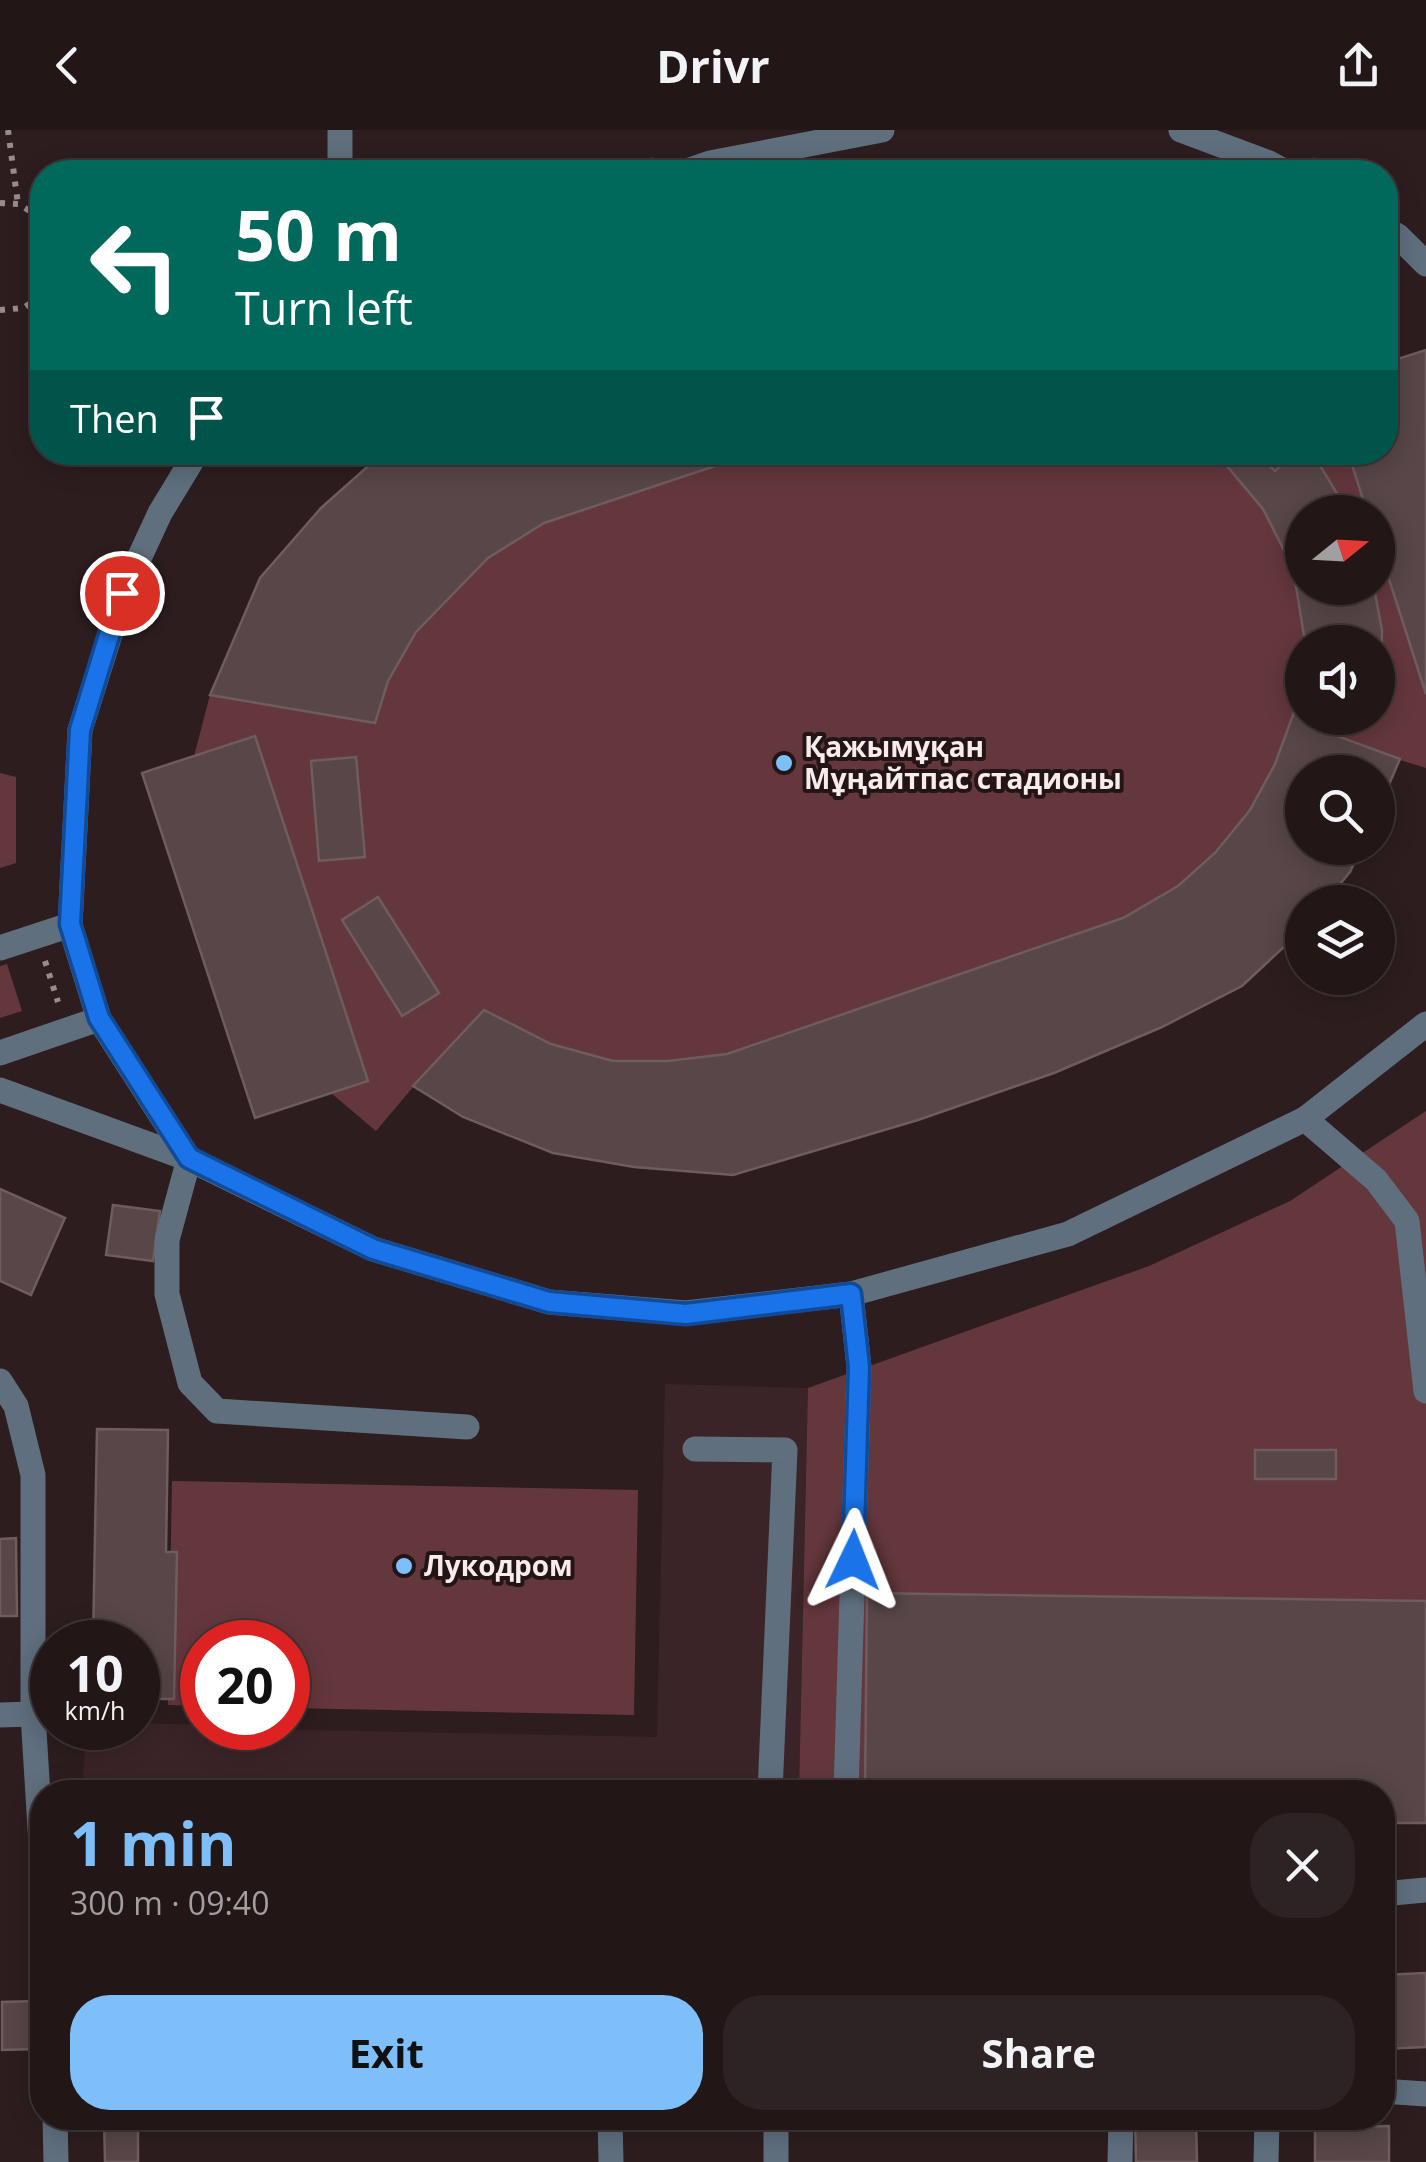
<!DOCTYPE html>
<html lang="en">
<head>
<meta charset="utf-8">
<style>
	:root { --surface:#221617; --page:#2e2324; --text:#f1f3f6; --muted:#a29fa1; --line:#3f3536; --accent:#7ebef9 }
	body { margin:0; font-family:"Open Sans",sans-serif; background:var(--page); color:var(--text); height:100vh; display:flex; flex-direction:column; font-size:38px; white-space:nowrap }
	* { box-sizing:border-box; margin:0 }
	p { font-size:32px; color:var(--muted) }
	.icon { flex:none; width:55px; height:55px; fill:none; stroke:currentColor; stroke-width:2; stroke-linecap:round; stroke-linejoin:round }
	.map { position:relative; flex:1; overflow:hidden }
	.details { position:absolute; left:30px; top:1650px; width:1365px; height:350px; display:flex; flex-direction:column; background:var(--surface); border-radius:40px; box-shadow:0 5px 25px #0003,0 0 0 2px var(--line) }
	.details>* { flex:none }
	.top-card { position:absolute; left:30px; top:30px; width:1368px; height:305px; border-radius:40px; box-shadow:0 5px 25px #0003,0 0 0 2px var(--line); background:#00695c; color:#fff; overflow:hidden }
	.needle { width:65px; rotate:72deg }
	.tools { position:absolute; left:1285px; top:365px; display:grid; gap:20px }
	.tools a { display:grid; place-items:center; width:110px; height:110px; border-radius:50%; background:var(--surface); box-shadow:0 5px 25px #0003,0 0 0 2px var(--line); font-size:50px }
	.speed { position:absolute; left:30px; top:1490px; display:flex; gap:20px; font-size:50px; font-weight:700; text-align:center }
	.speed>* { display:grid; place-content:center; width:130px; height:130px; border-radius:50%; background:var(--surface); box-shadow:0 5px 25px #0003,0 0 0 2px var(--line); line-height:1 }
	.speed small { font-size:25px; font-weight:400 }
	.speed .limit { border:15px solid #d22; background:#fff; color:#111 }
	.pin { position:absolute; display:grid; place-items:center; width:85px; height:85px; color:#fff; margin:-42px; border:5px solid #fff; border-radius:50%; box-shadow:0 2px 10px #0007 }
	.me { position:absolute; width:110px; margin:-55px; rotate:2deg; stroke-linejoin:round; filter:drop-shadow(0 0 8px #0008) }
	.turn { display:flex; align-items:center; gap:35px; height:210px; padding:0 40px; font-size:45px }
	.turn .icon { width:130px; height:130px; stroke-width:2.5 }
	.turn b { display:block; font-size:70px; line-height:85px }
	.then { display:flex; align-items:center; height:95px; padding:0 40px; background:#0003; gap:20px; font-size:38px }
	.round { display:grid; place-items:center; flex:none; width:105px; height:105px; border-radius:40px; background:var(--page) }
	.headline { display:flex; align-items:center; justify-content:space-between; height:170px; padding:0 40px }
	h1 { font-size:60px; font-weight:700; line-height:75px; color:var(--accent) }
	.primary-button { display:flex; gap:20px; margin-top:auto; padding:20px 40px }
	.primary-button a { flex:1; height:115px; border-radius:40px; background:var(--accent); color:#111; font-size:40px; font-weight:700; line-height:115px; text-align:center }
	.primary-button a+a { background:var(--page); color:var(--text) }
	header { display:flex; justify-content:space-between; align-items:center; height:130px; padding:0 40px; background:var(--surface); font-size:45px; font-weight:700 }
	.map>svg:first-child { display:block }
	.built { fill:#3b2427 }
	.green { fill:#64373d; fill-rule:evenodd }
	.building { fill:#584648; stroke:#6f5c5e; stroke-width:2.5 }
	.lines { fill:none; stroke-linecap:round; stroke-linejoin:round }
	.path { stroke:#9a8c8e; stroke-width:6; stroke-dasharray:5 8; stroke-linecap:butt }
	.minor { stroke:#5f6f7e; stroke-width:25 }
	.route-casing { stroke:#114b97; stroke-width:25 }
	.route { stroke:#1a73e8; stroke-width:18 }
	.poi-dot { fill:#7ebef9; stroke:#231416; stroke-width:4 }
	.labels { text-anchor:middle; stroke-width:8; stroke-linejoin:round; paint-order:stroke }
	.poi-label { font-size:28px; font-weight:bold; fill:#f7ebec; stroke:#231416; text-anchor:start }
</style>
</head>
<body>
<header><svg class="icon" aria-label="back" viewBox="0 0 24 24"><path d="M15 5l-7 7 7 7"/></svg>Drivr<svg class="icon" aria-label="share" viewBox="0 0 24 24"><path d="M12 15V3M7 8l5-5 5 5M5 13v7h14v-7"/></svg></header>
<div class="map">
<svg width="1426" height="2032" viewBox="0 0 1426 2032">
	<rect width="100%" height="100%" fill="#2d1d1f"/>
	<!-- built -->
	<polygon class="built" points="665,1254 808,1258 799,1662 83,1662 85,1598 138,1598 138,1593 202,1595 202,1598 657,1607"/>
	<!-- green -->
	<g class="green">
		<path d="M1426,220v418l-26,-8 -22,50v-38h-76v76h59l-11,24 -25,30h-23v28l-60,56 -80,41 -108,46 -136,47 -185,55 -99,-8 -81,-14 -90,-36 -49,-31 -38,45 -45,-38 -76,25 -113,-345 52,-17 16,-61 50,-117 124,-125 1001,-1v-89zM1302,382h76v76h-76zM1302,512h76v76h-76z"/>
		<polygon points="0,643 16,647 16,733 0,738"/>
		<polygon points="7,834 22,881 0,888 0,836"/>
		<polygon points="1426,981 1426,1693 1383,1693 1382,1662 799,1662 808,1258 1149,1136 1290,1071"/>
		<polygon points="172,1351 638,1360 634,1585 288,1578 288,1512 202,1512 202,1576 168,1575"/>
	</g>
	<!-- building -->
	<g class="building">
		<polygon points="1426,220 1426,564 1378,415 1378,382 1367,382 1348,322 1385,322 1385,233"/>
		<polygon points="384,322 757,322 544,393 488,428 416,502 388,551 375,593 210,565 260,448 321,378"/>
		<polygon points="1210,322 1254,322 1275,341 1296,322 1312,322 1348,382 1302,382 1302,458 1374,458 1382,500 1380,571 1378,512 1305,512 1293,438 1263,379 1226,335"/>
		<polygon points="1302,534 1302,588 1338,588 1337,606 1400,629 1378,680 1378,642 1302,642 1302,718 1361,718 1350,742 1325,772 1302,772 1302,800 1242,856 1162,897 1054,943 918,990 733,1045 634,1037 553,1023 463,987 413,956 484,880 551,914 613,931 668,931 727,924 1123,788 1178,756 1215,723 1250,680 1275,634 1297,574"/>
		<polygon points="255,606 368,951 255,988 142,643"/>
		<polygon points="356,627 365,727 319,731 311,631"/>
		<polygon points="378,767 439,863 402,886 342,790"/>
		<polygon points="0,1059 65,1088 31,1165 0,1151"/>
		<polygon points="113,1075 160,1081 153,1131 106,1125"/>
		<polygon points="97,1299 168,1300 166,1422 177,1422 174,1569 138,1569 138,1512 93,1512"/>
		<rect x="1255" y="1320" width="81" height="29"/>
		<polygon points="16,1408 17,1486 0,1486 0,1409"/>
		<polygon points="867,1463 1426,1471 1426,1693 1382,1693 1382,1662 865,1662"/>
		<polygon points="1426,1843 1426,1917 1382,1919 1382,1845"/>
		<polygon points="36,1871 37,1919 2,1920 2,1872"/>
		<polygon points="104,1988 138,1988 138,2032 105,2032"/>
		<polygon points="1135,1988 1196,1988 1197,2032 1136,2032"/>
		<polygon points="1389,1996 1389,2032 1315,2032 1315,1997"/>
	</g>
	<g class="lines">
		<!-- path -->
		<g class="path">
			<polyline points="8,0 18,74"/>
			<polyline points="1312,30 1332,42"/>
			<polyline points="625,42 657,29"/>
			<polyline points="0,73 18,74 42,88"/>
			<polyline points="0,180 23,178 42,166"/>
			<polyline points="45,831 58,872"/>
		</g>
		<!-- minor -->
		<g class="minor">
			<polyline points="1181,0 1269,33 1286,42"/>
			<polyline points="340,42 340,0"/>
			<polyline points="684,42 710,33 882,0"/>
			<polyline points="1385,99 1398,106 1426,134"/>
			<polyline points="197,322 160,383 123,463 80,600 70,795 99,889 189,1029 373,1119 549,1172 686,1183 851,1164 1068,1104 1305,989 1426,894"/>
			<polyline points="0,818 70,795"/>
			<polyline points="0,923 99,889"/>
			<polyline points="0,960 189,1029 167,1110 167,1164 190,1253 217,1281 467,1297"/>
			<polyline points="1305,989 1376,1050 1407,1091 1426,1261"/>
			<polyline points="0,1251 16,1276 33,1345 33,1584 42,1731"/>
			<polyline points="695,1319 785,1320 770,1662"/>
			<polyline points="0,1585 33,1584"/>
			<polyline points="846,1662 859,1237 851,1164"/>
			<polyline points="1382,1764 1426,1760"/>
			<polyline points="1382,1961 1426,1964"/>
			<polyline points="55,1988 56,2032"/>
			<polyline points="610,1988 611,2032"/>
			<polyline points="776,1988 776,2032"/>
			<polyline points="1120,2032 1121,1988"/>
			<polyline points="1266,2032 1267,1988"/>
		</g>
	</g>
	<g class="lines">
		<!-- route casing -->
		<g class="route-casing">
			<polyline id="route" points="122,463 80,600 70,794 99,888 189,1028 373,1119 549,1172 686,1184 851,1164 859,1237 853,1430"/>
		</g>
		<!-- route -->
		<use href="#route" class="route"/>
	</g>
	<!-- markers -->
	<g class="poi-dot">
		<circle cx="784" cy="633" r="10"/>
		<circle cx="404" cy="1436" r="10"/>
	</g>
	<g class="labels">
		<!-- poi labels -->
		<g class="poi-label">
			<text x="804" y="627">Қажымұқан<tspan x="804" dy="32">Мұңайтпас стадионы</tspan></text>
			<text x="424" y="1446">Лукодром</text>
		</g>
	</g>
</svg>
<div class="tools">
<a><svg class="needle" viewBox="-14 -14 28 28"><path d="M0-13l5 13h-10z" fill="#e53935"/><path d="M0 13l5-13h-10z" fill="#a29fa1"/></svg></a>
<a><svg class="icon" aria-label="sound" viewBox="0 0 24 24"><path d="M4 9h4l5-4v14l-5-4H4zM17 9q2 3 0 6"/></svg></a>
<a><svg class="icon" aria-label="search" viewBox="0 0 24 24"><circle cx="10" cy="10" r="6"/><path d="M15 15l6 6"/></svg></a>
<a><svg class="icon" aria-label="layers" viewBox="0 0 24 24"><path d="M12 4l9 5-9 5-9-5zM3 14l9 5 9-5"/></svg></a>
</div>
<div class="speed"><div>10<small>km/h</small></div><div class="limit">20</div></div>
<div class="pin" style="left:122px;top:463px;background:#d93025"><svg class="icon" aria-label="arrive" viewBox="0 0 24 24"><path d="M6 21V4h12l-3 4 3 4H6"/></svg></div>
<svg class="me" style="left:853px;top:1430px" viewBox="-20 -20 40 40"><path d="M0-17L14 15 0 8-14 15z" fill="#1a73e8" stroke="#fff" stroke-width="4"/></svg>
<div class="top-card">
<div class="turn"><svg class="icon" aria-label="left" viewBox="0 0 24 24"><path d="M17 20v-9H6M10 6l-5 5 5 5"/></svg><div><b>50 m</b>Turn left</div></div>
<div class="then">Then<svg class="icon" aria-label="arrive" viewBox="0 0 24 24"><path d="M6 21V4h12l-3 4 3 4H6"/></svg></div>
</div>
<section class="details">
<div class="headline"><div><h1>1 min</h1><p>300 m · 09:40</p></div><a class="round"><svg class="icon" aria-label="close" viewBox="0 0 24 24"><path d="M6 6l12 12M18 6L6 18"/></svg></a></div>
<div class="primary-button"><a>Exit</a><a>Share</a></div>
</section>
</div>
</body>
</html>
